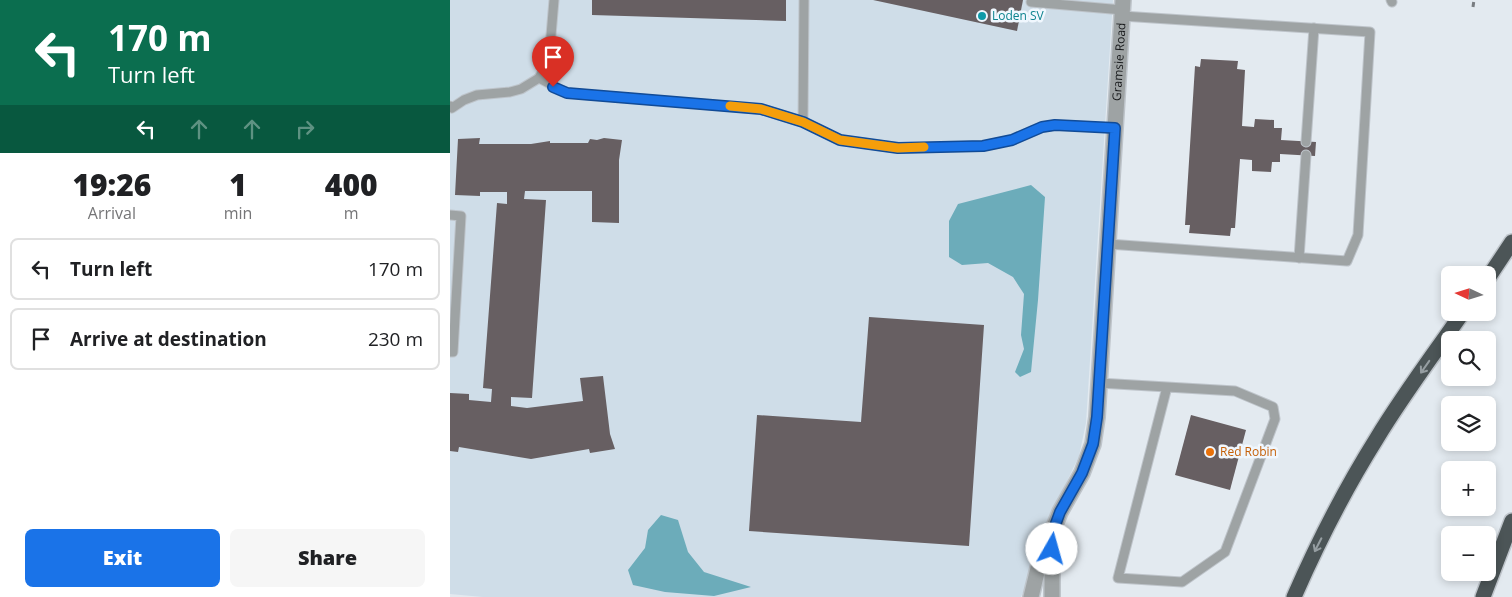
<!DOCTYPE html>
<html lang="en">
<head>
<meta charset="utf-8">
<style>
	:root { --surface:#fff; --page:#f6f6f6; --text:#202124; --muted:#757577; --line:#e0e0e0; --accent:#1a73e8 }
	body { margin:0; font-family:"Open Sans",sans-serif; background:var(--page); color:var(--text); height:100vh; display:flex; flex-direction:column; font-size:19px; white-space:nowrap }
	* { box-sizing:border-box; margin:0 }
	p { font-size:16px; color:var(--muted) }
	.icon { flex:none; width:28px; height:28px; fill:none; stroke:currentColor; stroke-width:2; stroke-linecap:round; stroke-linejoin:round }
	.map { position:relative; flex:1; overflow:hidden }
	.sheet { display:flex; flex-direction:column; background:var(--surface); width:450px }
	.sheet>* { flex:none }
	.banner { background:#0b6e4f; color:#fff; overflow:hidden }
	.needle { width:32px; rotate:274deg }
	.controls { position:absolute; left:991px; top:266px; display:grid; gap:10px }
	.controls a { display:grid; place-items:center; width:55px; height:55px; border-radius:8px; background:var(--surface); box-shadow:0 2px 8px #0003; font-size:25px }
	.pin { position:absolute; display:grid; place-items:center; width:42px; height:42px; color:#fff; margin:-51px -21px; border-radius:50% 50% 50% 0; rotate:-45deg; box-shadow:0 0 5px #0007 }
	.pin .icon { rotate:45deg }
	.me { position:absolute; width:55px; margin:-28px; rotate:7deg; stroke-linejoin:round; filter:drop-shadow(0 0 4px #0008) }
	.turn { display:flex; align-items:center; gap:18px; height:105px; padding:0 25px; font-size:22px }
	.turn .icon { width:65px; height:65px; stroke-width:2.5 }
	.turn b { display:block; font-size:35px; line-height:42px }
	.lanes { display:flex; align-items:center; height:48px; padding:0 25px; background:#0003; justify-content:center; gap:25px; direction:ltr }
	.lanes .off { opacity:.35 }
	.eta { display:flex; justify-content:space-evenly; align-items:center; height:85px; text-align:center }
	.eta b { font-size:30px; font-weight:800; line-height:35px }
	.button { display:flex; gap:10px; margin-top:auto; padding:10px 25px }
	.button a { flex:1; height:58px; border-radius:8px; background:var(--accent); color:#fff; font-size:20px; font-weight:800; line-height:58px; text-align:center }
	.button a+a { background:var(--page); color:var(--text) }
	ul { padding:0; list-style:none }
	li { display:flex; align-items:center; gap:15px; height:62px; margin:0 10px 8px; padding:0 15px; border:2px solid var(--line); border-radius:8px }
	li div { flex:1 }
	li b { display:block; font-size:19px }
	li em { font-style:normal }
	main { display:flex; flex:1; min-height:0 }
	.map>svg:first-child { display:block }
	.built { fill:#cfdde8 }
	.water { fill:#6cacba }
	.building { fill:#675f62 }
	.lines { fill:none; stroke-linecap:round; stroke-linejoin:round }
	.service-casing { stroke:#bec4ca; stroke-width:11 }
	.minor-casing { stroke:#bec4ca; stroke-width:18 }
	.motorway-casing { stroke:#bec4ca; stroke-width:18 }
	.path { stroke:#787c80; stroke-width:3; stroke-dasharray:5 2.5; stroke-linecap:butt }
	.service { stroke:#9ea3a4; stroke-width:9 }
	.minor { stroke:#9ea3a4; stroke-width:15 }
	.motorway { stroke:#4c5557; stroke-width:15 }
	.oneway { stroke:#969ea2 }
	.route-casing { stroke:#114b97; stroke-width:12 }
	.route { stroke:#1a73e8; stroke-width:9 }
	.slow { stroke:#f59e0b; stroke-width:9 }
	.culture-dot { fill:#0f9aa8; stroke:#f0f7fe; stroke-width:2 }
	.food-dot { fill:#e8710a; stroke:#f0f7fe; stroke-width:2 }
	.labels { text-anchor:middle; stroke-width:5; stroke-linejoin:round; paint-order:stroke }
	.culture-label { font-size:12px; fill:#0d838f; stroke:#f0f7fe; text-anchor:start }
	.street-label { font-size:12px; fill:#17191b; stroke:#f0f7fe }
	.food-label { font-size:12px; fill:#c56008; stroke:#f0f7fe; text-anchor:start }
</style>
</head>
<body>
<main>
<section class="sheet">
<div class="banner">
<div class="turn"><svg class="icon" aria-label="left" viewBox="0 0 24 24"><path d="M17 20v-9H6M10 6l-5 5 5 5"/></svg><div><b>170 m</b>Turn left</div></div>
<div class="lanes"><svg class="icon" aria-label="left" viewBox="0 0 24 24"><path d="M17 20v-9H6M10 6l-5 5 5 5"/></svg><svg class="icon off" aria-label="ahead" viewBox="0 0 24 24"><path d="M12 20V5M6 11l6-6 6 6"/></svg><svg class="icon off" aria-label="ahead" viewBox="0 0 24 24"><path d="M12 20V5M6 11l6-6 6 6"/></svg><svg class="icon off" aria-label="right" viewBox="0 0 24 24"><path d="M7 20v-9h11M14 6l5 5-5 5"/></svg></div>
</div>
<div class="eta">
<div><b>19:26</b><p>Arrival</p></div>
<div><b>1</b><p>min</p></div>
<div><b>400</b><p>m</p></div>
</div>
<ul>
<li><svg class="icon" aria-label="left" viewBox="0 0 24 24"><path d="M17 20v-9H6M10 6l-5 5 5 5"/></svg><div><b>Turn left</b></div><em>170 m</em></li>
<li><svg class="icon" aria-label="arrive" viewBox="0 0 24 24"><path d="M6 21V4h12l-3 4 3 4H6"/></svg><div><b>Arrive at destination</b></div><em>230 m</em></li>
</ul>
<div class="button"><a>Exit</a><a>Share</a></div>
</section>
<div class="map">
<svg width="1062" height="597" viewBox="0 0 1062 597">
	<rect width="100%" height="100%" fill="#e3eaf0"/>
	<!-- built -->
	<polygon class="built" points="0,0 663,0 636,423 629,456 602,513 586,565 571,597 33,597 0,594"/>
	<!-- water -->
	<g class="water">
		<polygon points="581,185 595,197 588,300 581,372 570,377 565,372 574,349 571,335 574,294 563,277 538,263 512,265 499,257 499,221 508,204"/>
		<polygon points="211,515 228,520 238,552 254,572 301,587 264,596 215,592 183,585 178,570 195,548 198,530"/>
	</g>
	<!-- building -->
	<g class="building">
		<polygon points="142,0 336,0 336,21 142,15"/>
		<polygon points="423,0 573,0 567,31"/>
		<polygon points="751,59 788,61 787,69 795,70 792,126 804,127 805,119 824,120 824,128 832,128 831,140 866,142 865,156 830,154 830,162 822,162 821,172 802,171 802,160 790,159 785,228 781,228 780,236 739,233 740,225 735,225 745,66 750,67"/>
		<polygon points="30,138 29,144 81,144 100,141 100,143 138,143 140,139 147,140 154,138 172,140 169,160 169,223 142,222 142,191 75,191 74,199 96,200 82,398 61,397 61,406 77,408 133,401 130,378 153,376 160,434 165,449 140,453 139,449 81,459 9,447 8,452 0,451 0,393 19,394 19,400 41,402 42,389 33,388 47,203 57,204 57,192 30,192 30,196 5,195 8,139"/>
		<polygon points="419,317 534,325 519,546 299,531 307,415 411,422"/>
		<polygon points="741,415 796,430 780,490 725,475"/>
	</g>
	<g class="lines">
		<!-- service casing -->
		<g class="service-casing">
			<g id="service">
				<polyline points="941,0 942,2"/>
				<polyline points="581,2 673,10"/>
				<polyline points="89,78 99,59 104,0"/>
				<polyline points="0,106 2,108 14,100 27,95 60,92 71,89 89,78 117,93 311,109 353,122 390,140 448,148 533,146 562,140 592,127 605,125 665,128"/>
				<polyline points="353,122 354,0"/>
				<polyline points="856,142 864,28"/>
				<polyline points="0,215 11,216 3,352 0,352"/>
				<polyline points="658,244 897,261 908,235 920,32 672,16"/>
				<polyline points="849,258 856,155"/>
				<polyline points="649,383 785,391 823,407 825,419 775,552 732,582 668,578 717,387"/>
			</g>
		</g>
		<!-- minor casing -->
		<g class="minor-casing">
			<g id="minor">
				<path id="s1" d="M581,597l8,-33 21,-52 22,-39 11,-29 4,-27 26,-417"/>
				<polyline points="602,597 602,540"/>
			</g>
		</g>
		<!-- motorway casing -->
		<g class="motorway-casing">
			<g id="motorway">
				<polyline points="1038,278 1062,242"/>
				<path d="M844,597c24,-55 51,-108 83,-159 26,-43 57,-84 86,-126"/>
				<polyline points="1033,597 1062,521"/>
			</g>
		</g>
		<!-- path -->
		<polyline class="path" points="1023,7 1024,0"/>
		<!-- service -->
		<use href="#service" class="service"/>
		<!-- minor -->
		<use href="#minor" class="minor"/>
		<!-- motorway -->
		<use href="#motorway" class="motorway"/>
	</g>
	<!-- one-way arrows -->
	<defs><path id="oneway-shaft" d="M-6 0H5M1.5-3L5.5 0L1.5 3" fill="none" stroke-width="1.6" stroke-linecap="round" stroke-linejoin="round" transform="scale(1.25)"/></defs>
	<g class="oneway">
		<use href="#oneway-shaft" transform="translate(975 367) rotate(125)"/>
		<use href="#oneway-shaft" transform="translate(868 545) rotate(117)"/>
	</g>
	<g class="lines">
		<!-- route casing -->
		<g class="route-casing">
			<polyline id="route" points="103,87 117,93 311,109 353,122 390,140 448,148 533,146 562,140 592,127 605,125 665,128 647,417 643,444 632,473 610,512 602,534 602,549"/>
		</g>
		<!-- route -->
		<use href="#route" class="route"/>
		<!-- slow -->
		<polyline class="slow" points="280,106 311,109 353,122 390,140 448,148 474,147"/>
	</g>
	<!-- markers -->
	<circle class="culture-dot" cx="532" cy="16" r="5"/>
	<circle class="food-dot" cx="760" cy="452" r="5"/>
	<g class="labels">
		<!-- culture labels -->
		<g class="culture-label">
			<text x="542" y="20">Loden SV</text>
		</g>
		<!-- street labels -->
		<g class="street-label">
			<text dy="4" stroke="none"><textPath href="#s1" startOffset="549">Gramsie Road</textPath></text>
		</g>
		<!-- food labels -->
		<g class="food-label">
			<text x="770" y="456">Red Robin</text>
		</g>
	</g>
</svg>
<div class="controls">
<a><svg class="needle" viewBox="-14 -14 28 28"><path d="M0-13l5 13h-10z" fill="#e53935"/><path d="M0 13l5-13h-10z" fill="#757577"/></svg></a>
<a><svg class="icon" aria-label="search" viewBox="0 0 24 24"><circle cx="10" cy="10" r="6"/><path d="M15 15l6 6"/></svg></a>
<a><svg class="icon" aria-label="layers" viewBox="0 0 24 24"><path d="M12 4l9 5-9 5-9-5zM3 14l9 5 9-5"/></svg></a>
<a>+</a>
<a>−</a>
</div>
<div class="pin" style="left:103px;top:87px;background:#d93025"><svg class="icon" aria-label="arrive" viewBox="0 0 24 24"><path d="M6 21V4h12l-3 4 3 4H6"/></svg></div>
<svg class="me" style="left:602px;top:549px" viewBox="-20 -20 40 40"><circle r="19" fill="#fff"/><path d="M0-13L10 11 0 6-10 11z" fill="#1a73e8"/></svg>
</div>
</main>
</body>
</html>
